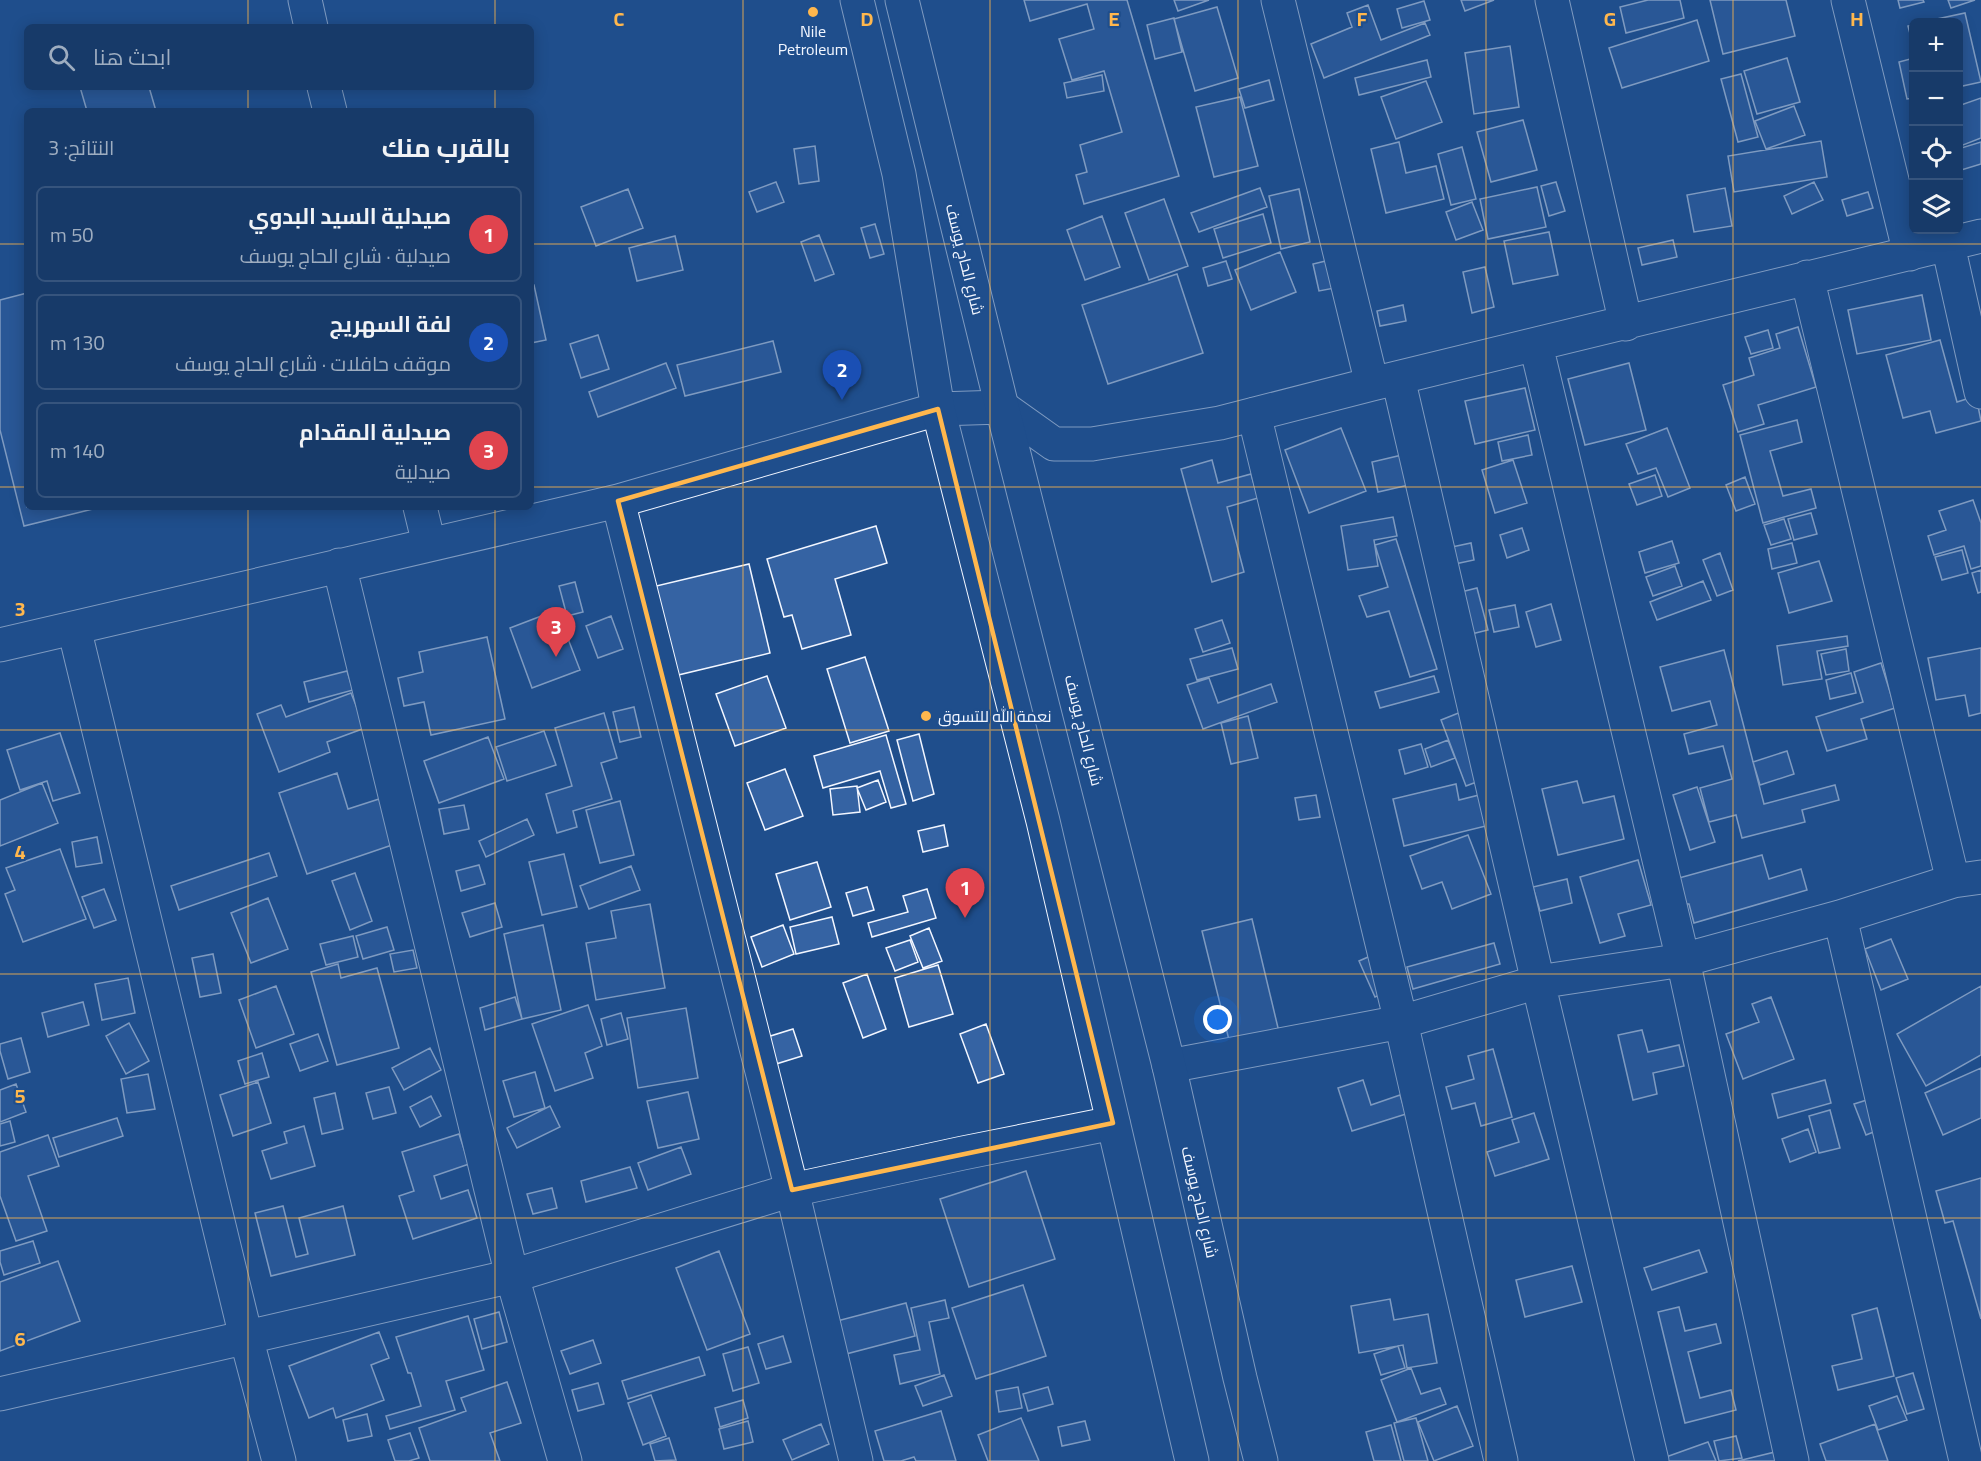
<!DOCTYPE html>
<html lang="ar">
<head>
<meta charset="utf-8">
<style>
  body { margin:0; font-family:Georgia,Cairo,serif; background:#20416f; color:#f1f3f6; direction:rtl }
  .controls { position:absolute; right:18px; top:18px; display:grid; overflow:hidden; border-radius:9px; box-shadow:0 3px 15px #0003 }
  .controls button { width:54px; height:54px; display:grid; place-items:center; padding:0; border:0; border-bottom:2px solid #36547d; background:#173a69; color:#f1f3f6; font:30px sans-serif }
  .you { position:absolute; left:1218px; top:1020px; width:21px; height:21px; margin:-15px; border:4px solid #fff; border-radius:50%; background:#1a73e8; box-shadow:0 0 0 9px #1a73e833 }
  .badge { display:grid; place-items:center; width:39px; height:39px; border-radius:50%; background:#d6ab8b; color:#fff; font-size:20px; font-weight:700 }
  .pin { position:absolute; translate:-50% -50px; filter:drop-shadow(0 2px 3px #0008) }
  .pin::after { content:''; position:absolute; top:32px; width:21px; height:18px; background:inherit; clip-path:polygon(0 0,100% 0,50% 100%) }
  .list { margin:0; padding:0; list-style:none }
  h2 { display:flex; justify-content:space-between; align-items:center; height:78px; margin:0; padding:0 24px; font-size:26px }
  h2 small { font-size:20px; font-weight:400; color:#9eadc0 }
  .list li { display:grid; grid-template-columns:39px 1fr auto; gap:18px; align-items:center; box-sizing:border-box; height:96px; margin:0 12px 12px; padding:0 12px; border:2px solid #36547d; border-radius:9px }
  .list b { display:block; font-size:22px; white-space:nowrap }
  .list p { margin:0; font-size:20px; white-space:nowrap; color:#9eadc0 }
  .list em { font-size:20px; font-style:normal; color:#9eadc0 }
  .icon { flex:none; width:33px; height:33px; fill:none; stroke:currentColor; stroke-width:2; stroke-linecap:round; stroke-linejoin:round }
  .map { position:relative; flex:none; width:1981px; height:1461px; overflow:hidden; direction:ltr }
  .search { position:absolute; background:#173a69; box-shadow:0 3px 15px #0003; left:24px; top:24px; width:510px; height:66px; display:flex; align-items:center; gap:15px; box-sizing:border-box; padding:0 21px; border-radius:9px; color:#9eadc0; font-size:22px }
  .panel { position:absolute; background:#173a69; box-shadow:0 3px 15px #0003; left:24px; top:108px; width:510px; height:402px; border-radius:9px; direction:rtl }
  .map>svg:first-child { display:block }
  .building { fill:#3563a3; stroke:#f2f6ff; stroke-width:1.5 }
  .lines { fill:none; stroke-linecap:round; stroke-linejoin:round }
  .minor-casing { stroke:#f2f6ff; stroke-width:35 }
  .major-casing { stroke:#f2f6ff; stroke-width:35 }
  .minor { stroke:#1f4e8c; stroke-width:33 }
  .major { stroke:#1f4e8c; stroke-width:33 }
  .marked { fill:none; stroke:#ffb74d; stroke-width:4.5; stroke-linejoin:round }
  .grid { fill:none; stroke:#ffb74d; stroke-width:1.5; stroke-opacity:0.55 }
  .poi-dot { fill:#ffb74d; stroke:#1f4e8c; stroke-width:2 }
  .labels { text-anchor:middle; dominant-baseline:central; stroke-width:4.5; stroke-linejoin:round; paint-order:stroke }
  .poi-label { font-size:16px; fill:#f2f6ff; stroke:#1f4e8c }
  .street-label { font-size:16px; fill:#f2f6ff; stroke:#1f4e8c }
  .grid-label { font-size:20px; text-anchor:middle; font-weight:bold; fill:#ffb74d; stroke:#1f4e8c; stroke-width:4.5; stroke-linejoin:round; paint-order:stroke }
</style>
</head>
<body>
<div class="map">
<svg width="1981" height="1461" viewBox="0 0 1981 1461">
  <rect width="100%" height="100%" fill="#1f4e8c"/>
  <path class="building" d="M1024,0h103l52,176 -95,28 -8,-29 11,-3 -7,-27 42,-13 -18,-61 -32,9 -13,-41 35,-10 -7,-25 -57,17z
    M1174,0h35l-31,11z
    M1461,0h33l-29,11z
    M1648,0h32l4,18 -58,15 -6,-26z
    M1710,0h76l9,36 -72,18z
    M1898,0h25l1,2 -24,6z
    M1948,0h27l-24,8z
    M1424,1l6,19 -28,8 -5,-19z
    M1368,5l13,35 44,-17 5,12 -106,43 -13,-34 41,-17 -5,-14z
    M1217,7l21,71 -43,13 -21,-72z
    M1965,13l16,69 -23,5v-65h-35z
    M1174,18l8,34 -27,7 -8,-34z
    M1697,20l12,41 -87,27 -13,-40z
    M1914,25v24l-6,-23z
    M1510,46l9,61 -45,7 -9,-61z
    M1787,58l13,44 -43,12 -13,-43z
    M1914,58v40l-7,1 -8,-37z
    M1427,60l4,17 -72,18 -4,-17z
    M1741,74l17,63 -20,5 -17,-63z
    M1102,75l2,16 -37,7 -3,-15z
    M1269,80l5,20 -29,8 -6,-19z
    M1426,81l16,41 -46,17 -15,-42z
    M80,87h69l7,24h-69z
    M1240,97l18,69 -44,11 -18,-70z
    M1981,98v40l-23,9v-41z
    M1794,106l11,29 -39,14 -11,-28z
    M1523,120l14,50 -46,12 -14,-50z
    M1821,141l6,36 -93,15 -6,-36z
    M1399,142l7,31 30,-7 8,33 -58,14 -15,-64z
    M1981,142v22l-23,7v-22z
    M815,146l4,35 -20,3 -5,-35z
    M1462,147l14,52 -25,6 -13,-51z
    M776,182l8,20 -27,10 -8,-20z
    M1556,182l9,29 -16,5 -8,-30z
    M1814,182l9,18 -31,14 -8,-18z
    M1537,187l9,40 -58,12 -8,-40z
    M1260,188l7,19 -68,25 -8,-19z
    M1725,188l7,38 -38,6 -7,-37z
    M628,189l15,39 -47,18 -15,-39z
    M1299,189l11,53 -29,7 -12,-53z
    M1868,192l5,16 -26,8 -5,-16z
    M1164,199l24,67 -39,14 -24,-67z
    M1472,202l11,28 -27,10 -10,-28z
    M1263,214l8,29 -48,15 -9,-29z
    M1102,216l18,51 -35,13 -18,-50z
    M875,224l9,30 -14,4 -9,-30z
    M1549,232l9,43 -45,9 -9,-43z
    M819,235l15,39 -19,7 -14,-39z
    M675,236l8,34 -46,11 -8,-33z
    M1673,240l4,17 -35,8 -4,-17z
    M1280,252l16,40 -45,18 -16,-40z
    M1334,259l6,28 -21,4 -6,-27z
    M1226,261l6,18 -24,7 -5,-18z
    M1485,267l9,40 -22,6 -9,-41z
    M1177,274l26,79 -95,31 -26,-79z
    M531,285h3l12,55 -15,3z
    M27,293v214h74l-77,19 -24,-96v-130z
    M1922,295l9,45 -74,14 -9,-44z
    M1403,305l3,16 -26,5 -3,-15z
    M1798,327l18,60 -58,18 6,19 -26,8 -15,-47 31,-10 -5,-17 31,-10 -4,-14z
    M1768,330l5,18 -22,6 -6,-17z
    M598,335l11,34 -28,9 -11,-34z
    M1940,340l17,62 19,-6 5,25 -45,12 -6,-22 -27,7 -17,-63z
    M773,341l8,31 -96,24 -8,-31z
    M666,363l10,25 -78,29 -9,-25z
    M1629,363l17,67 -61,15 -17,-66z
    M1525,388l10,42 -60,14 -10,-43z
    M1797,420l5,22 -32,9 13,45 28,-7 5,19 -53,15 -23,-88z
    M1341,428l25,63 -57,22 -24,-63z
    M1667,428l23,60 -22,9 -12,-29 -18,6 -12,-30z
    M1528,435l4,20 -30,6 -4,-19z
    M1402,455l7,30 -31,7 -6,-30z
    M1212,460l6,23 33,-9 7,24 -31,9 17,65 -32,10 -31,-113z
    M1513,460l14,43 -32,10 -13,-43z
    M1655,475l7,21 -25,9 -8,-21z
    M1745,477l10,27 -19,7 -10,-26z
    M1973,500l8,23v43l-10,3 -7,-23 -30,9 -6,-19 18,-6 -7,-19z
    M1811,513l6,21 -23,6 -6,-21z
    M1393,517l4,19 -23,4 4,26 -30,4 -7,-44z
    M1784,519l7,20 -20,6 -7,-20z
    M876,526l11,37 -52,16 16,56 -49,14 -10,-34 -8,2 -17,-58z
    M1522,528l7,22 -22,8 -7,-23z
    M1396,539l41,130 -27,8 -21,-66 -22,6 -8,-21 29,-9 -13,-42z
    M1672,541l7,22 -34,10 -6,-21z
    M1471,543l3,17 -24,5 -3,-17z
    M1792,543l5,20 -25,6 -4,-20z
    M1962,550l6,23 -26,7 -7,-23z
    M1720,553l13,37 -16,6 -14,-36z
    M1819,561l13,40 -43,12 -11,-40z
    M749,564l21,89 -96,23 -22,-89z
    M1675,566l7,20 -29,10 -7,-19z
    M1981,570v22l-3,1 -6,-20z
    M1703,581l8,19 -54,20 -7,-18z
    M575,582l8,30 -16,4 -8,-30z
    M1477,588l11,42 -29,7 -10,-42z
    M1551,604l10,36 -25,7 -10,-35z
    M1515,605l4,22 -25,5 -5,-22z
    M557,610l23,60 -48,18 -22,-60z
    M611,616l12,33 -25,9 -12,-32z
    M1222,620l8,23 -27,9 -8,-23z
    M1847,636l1,10 -31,5 5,28 -39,6 -6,-39z
    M487,637l18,82 -74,16 -7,-33 -20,4 -6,-28 25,-6 -4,-20z
    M1232,648l6,21 -41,11 -7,-21z
    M1981,648v65l-12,3 -4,-21 -29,5 -8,-42z
    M1846,649l3,22 -23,4 -5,-21z
    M1724,650l40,154 71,-19 4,15 -37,10 3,12 -63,16 -6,-23 -27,7 -9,-34 32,-9 -9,-33 -34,8 -5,-20 33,-9 -7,-24 -38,10 -12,-44z
    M865,657l24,74 -39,12 -23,-74z
    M1881,663l14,45 -34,11 6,20 -40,12 -11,-34 47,-15 -9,-30z
    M347,671l6,19 -44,12 -5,-20z
    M1851,673l5,20 -26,6 -4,-19z
    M767,676l19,52 -51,18 -19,-52z
    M1434,676l5,16 -59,16 -5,-16z
    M1209,678l9,25 53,-19 6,18 -74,27 -16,-44z
    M351,693l14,35 -38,14 3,10 -51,20 -22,-58 24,-9 5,12z
    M634,707l7,30 -21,5 -7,-30z
    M1461,712l26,66 -21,8 -25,-66z
    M604,713l13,45 -16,5 11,36 -39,12 4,16 -20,6 -11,-39 26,-8 -17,-58z
    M1248,716l10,42 -27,6 -10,-41z
    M544,731l12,34 -49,16 -11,-34z
    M60,733l20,60 -27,8 -6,-20 -27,9 -13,-40z
    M919,734l15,60 -21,7 -16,-61z
    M886,735l20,69 -15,4 -11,-37 -57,17 -9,-32z
    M488,737l16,42 -65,24 -15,-42z
    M1448,740l7,18 -24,9 -6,-18z
    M1421,744l7,23 -23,7 -6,-24z
    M1787,751l7,23 -34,11 -7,-23z
    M785,769l18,47 -38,14 -18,-47z
    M337,773l11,36 31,-10 16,45 -88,30 -28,-81z
    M878,780l8,22 -20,8 -9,-22z
    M1577,781l6,22 31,-7 10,43 -66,16 -16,-66z
    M42,783l16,40 -58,23v-46z
    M1456,784l3,16 28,-7 7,31 -90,22 -11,-47z
    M857,786l3,26 -27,3 -3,-26z
    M1697,787l18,55 -25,8 -17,-55z
    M1316,795l4,22 -21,3 -4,-22z
    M620,801l14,54 -34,8 -14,-53z
    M464,805l5,24 -25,5 -5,-25z
    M527,819l7,16 -48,22 -7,-16z
    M944,825l4,21 -25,6 -5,-21z
    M1468,835l23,59 -39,15 -10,-27 -20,7 -12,-33z
    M97,837l5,26 -26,4 -4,-25z
    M60,849l26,70 -63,23 -18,-48 10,-4 -9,-22z
    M269,853l8,23 -98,34 -8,-24z
    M564,854l13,53 -35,8 -13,-53z
    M1762,855l7,24 32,-10 6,21 -113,33 -5,-19h-3l-7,-26z
    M1638,860l13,45 -33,9 7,22 -25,7 -20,-66z
    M817,862l14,45 -41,13 -14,-46z
    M479,865l6,19 -24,7 -5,-20z
    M631,866l9,24 -51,19 -9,-23z
    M355,873l17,48 -22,9 -18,-49z
    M1567,879l5,24 -32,8 -7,-24z
    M867,887l7,23 -21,6 -7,-23z
    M104,889l12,31 -22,8 -12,-31z
    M927,889l9,29 -64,19 -4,-14 40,-11 -5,-16z
    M268,898l20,51 -37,14 -20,-50z
    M495,903l7,24 -32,10 -8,-24z
    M650,904l15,84 -69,12 -10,-57 30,-5 -5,-27z
    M832,917l7,27 -43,10 -6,-27z
    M1252,919l27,113 -49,12 -28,-113z
    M543,925l18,85 -39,9 -18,-85z
    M783,925l11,29 -32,13 -11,-30z
    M387,927l7,23 -31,9 -7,-23z
    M929,928l13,33 -19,7 -13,-32z
    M353,936l5,21 -32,8 -6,-21z
    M1891,939l17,40 -27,11 -16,-41z
    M910,940l8,22 -23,9 -9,-23z
    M1494,943l6,21 -87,25 -6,-22z
    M413,950l4,18 -23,4 -4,-18z
    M213,954l8,39 -21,4 -8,-39z
    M1375,954l16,36 -16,7 -16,-36z
    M338,964l3,14 36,-10 22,80 -62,17 -26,-93z
    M938,965l15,49 -44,13 -14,-49z
    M867,974l19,55 -23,9 -20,-55z
    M128,978l7,35 -33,7 -7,-36z
    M276,986l18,48 -38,14 -17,-48z
    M1981,986v69l-55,31 -29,-52z
    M515,997l7,22 -37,11 -5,-22z
    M1771,997l23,62 -51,20 -17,-45 33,-12 -7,-18z
    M83,1002l6,23 -41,12 -6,-24z
    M588,1005l14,41 -17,7 8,25 -38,13 -23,-67z
    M686,1008l12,70 -60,10 -11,-70z
    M621,1013l7,26 -21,6 -6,-26z
    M129,1023l20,38 -23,13 -20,-38z
    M986,1024l18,50 -26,9 -18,-49z
    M793,1029l9,27 -42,13 -9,-27z
    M1642,1030l6,22 31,-7 5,21 -31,7 4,21 -24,6 -15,-65z
    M318,1034l10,27 -28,10 -10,-27z
    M21,1038l9,34 -22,7 -8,-28v-7z
    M430,1048l11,22 -37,20 -12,-22z
    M1493,1049l19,68 -31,9 -6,-23 -23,6 -6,-22 28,-8 -6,-23z
    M262,1053l7,24 -24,7 -7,-23z
    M1981,1068v50l-38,17 -18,-42z
    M535,1072l10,36 -31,9 -11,-36z
    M148,1074l7,35 -28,4 -6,-34z
    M1363,1080l8,25 29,-10 6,19 -54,17 -14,-43z
    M1825,1080l6,23 -53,15 -6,-24z
    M258,1082l13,41 -38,13 -13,-41z
    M16,1084l10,28 -26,10v-32z
    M389,1087l7,26 -23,6 -7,-26z
    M688,1092l11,47 -41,9 -11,-47z
    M335,1093l8,36 -21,5 -8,-36z
    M431,1096l10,20 -21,11 -10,-20z
    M1870,1099l11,30 -15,6 -12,-31z
    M550,1106l10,21 -43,21 -10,-20z
    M1830,1110l10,38 -21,5 -10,-37z
    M1534,1113l15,46 -54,17 -8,-24 32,-10 -7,-22z
    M117,1118l6,18 -64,21 -6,-19z
    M10,1121l5,21 -15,4v-22z
    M304,1126l11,40 -44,13 -9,-28 25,-8 -3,-11z
    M1808,1129l8,23 -26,10 -8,-23z
    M459,1134l10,30 -35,12 7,23 27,-9 9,28 -64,21 -14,-43 15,-5 -12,-39z
    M48,1135l11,31 -31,10 19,55 -31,10 -16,-45v-44z
    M681,1147l10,27 -43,16 -10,-27z
    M630,1167l7,21 -51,14 -5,-21z
    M1026,1171l29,88 -86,28 -29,-88z
    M1981,1178v141l-28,-98 -8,2 -9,-32z
    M552,1188l5,20 -24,6 -6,-20z
    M283,1206l13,51 12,-3 -9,-36 44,-12 12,49 -84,21 -16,-63z
    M33,1241l7,22 -36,12 -4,-13v-11z
    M1699,1250l8,22 -55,18 -8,-22z
    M719,1251l31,83 -43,16 -31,-82z
    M58,1261l22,60 -80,30v-69z
    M1572,1266l10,36 -57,15 -9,-37z
    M1023,1285l23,71 -70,23 -24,-71z
    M1390,1299l4,21 34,-6 9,49 -30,5 -4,-23 -44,8 -8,-47z
    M945,1300l4,18 -20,4 11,52 -40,10 -6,-29 26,-5 -9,-42z
    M906,1303l9,33 -69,18 -9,-33z
    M1679,1307l6,24 31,-7 5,19 -33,9 12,46 31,-8 5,20 -51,13 -27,-111z
    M1877,1308l17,68 -56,14 -6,-24 30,-7 -10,-44z
    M499,1312l8,30 -25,7 -8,-30z
    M468,1316l16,54 -38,11 9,29 -65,19 -4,-13 35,-10 -10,-33h-3l-12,-36z
    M379,1332l10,26 -18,7 13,35 -48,18 -3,-10 -24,10 -20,-52z
    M783,1336l8,26 -25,7 -8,-25z
    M593,1340l8,23 -31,11 -9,-23z
    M1398,1346l7,22 -24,7 -7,-21z
    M748,1347l11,36 -26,8 -10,-37z
    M699,1357l6,18 -77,24 -6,-18z
    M1411,1368l10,26 19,-6 6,16 -49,18 -16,-42z
    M1913,1373l11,36 -17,5 -11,-36z
    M944,1375l8,21 -29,10 -8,-20z
    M507,1382l14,41 -31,10 10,28h-70l-11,-33 47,-17 -5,-13z
    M598,1383l6,21 -26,7 -6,-21z
    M1018,1387l4,21 -23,4 -3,-21z
    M1048,1387l5,17 -25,7 -5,-17z
    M651,1395l15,41 -23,9 -15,-42z
    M1897,1396l10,24 -29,10 -9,-24z
    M743,1400l5,18 -28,9 -5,-19z
    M1457,1406l16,40 -39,15 -16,-39z
    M941,1411l15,50h-40l-2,-4 -13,4h-17l-9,-30z
    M367,1414l5,22 -24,5 -5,-21z
    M1021,1418l18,43h-51l-10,-26z
    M1416,1418l12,43h-24l-10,-38z
    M748,1421l5,21 -29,7 -5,-20z
    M1085,1421l5,19 -28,6 -4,-19z
    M821,1424l8,20 -37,16 -9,-20z
    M1875,1424l13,37h-62l-6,-17z
    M1391,1425l10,36h-27l-8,-29z
    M410,1433l9,25 -10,3h-14l-7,-21z
    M1736,1436l6,22 -23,3 -5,-20z
    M669,1438l7,22 -21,1 -5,-17z
    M1708,1442l8,19h-49l-1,-4z
    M1775,1452l3,9h-40z"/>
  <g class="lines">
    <g class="minor-casing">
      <path id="minor" d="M305,0l6,27
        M1278,0l94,384
        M1552,0l74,324
        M1848,0l62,254
        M324,87l6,24
        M1948,245l33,147
        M1807,277l146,604
        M1536,345l147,615 109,501
        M1398,378l140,604 114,479
        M1254,414l147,608 100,439
        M618,501l174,689 64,271
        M420,507l9,37
        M339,565l173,711 53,185
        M74,628l172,709 33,124
        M0,645l618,-144 320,-92 64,-2 52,37h38l128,-21 152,-39 609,-148
        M1840,917l126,544
        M1169,1066l232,-44 137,-40 145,-22 157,-43 113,-36 28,-4
        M0,1394l512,-118 280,-86 171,-37 150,-30"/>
    </g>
    <g class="major-casing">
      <path id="major" d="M857,0l42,174 39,235 105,412 149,640
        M902,0l100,407 167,659 71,312 21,83"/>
    </g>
    <use href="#minor" class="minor"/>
    <use href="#major" class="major"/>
  </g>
  <path d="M0 0H1981V1461H0ZM938,409l175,714 -321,67 -174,-689z" fill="#1f4e8c" fill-opacity=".55" fill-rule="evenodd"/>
  <path class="marked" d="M938,409l175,714 -321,67 -174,-689z"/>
  <path class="grid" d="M248,0v27M495,0v27M743,0v1461M990,0v1461M1238,0v1461M1486,0v1461M1733,0v1461M248,87v24M495,87v24M0,244h27M531,244h1450M0,487h27M531,487h1450M248,507v954M495,507v954M0,730h1981M0,974h1981M0,1218h1981"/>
  <g class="poi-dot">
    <circle cx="813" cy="12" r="6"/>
    <circle cx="926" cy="716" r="6"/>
  </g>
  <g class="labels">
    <g class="poi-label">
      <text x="813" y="31">Nile<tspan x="813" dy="18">Petroleum</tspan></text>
      <text x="938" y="716" text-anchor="start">نعمة الله للتسوق</text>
    </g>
    <g class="street-label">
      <text transform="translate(965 259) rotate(76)">شارع الحاج يوسف</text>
      <text transform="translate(1084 730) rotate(76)">شارع الحاج يوسف</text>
      <text transform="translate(1200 1202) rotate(77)">شارع الحاج يوسف</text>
    </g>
  </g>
  <g class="grid-label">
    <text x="619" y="26">C</text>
    <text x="867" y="26">D</text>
    <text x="1114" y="26">E</text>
    <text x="1362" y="26">F</text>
    <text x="1610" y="26">G</text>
    <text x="1857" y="26">H</text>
    <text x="20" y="616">3</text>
    <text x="20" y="859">4</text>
    <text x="20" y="1103">5</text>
    <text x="20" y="1346">6</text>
  </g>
</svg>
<div class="controls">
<button>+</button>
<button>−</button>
<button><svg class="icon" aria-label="locate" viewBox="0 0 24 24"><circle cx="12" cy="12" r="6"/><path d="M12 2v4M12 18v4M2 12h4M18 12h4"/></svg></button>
<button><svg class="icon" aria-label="layers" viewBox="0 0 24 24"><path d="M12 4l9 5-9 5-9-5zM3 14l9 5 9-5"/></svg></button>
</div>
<div class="you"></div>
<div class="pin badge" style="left:965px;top:918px;background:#e0444e">1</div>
<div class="pin badge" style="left:842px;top:400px;background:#1a4fb4">2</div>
<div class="pin badge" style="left:556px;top:657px;background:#e0444e">3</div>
<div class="search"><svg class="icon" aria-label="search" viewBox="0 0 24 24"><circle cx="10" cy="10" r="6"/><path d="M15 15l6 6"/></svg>ابحث هنا</div>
<section class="panel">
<h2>بالقرب منك<small>النتائج: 3</small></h2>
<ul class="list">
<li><span class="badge" style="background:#e0444e">1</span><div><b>صيدلية السيد البدوي</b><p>صيدلية · شارع الحاج يوسف</p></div><em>50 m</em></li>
<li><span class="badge" style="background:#1a4fb4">2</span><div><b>لفة السهريج</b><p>موقف حافلات · شارع الحاج يوسف</p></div><em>130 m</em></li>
<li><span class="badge" style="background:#e0444e">3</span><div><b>صيدلية المقدام</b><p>صيدلية</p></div><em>140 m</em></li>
</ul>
</section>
</div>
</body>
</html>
